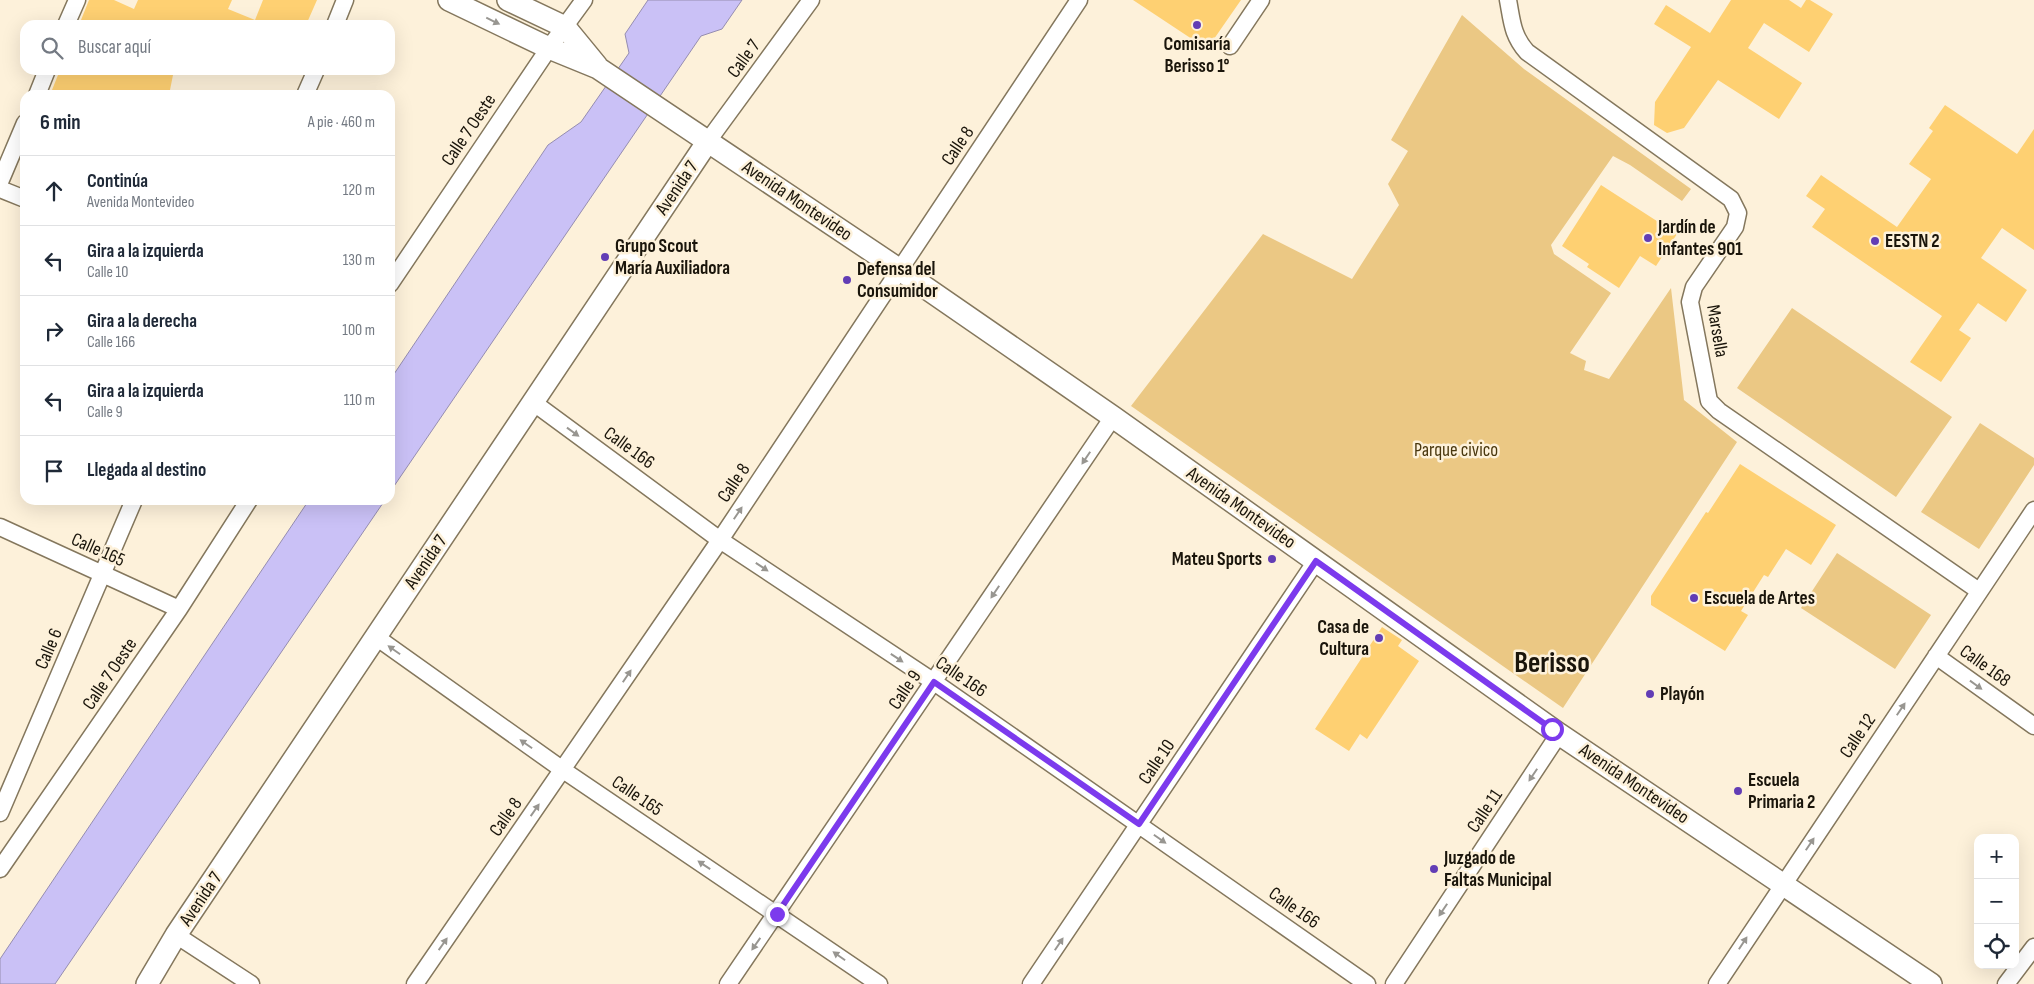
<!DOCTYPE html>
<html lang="es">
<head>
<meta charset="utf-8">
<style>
  body { margin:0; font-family:"Sofia Sans Condensed",sans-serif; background:#f6f6f7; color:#1f2937 }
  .controls { position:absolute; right:15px; bottom:15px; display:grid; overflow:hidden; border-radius:10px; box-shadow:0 5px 20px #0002 }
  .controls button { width:45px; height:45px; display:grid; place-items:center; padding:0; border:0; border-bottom:1px solid #e0e1e3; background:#fff; color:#1f2937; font:25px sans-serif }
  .stop { position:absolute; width:15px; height:15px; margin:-11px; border:4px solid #7c3aed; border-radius:50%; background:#fff }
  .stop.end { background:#7c3aed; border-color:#fff; box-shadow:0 1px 5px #0008 }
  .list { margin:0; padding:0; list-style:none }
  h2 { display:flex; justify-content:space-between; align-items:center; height:65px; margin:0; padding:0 20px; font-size:21px }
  h2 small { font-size:16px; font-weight:400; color:#747a83 }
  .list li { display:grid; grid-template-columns:32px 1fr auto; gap:15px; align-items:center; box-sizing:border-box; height:70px; padding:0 20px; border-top:1px solid #e0e1e3 }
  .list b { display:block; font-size:19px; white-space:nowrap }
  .list p { margin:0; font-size:16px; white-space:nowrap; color:#747a83 }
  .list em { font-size:16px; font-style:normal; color:#747a83 }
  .icon { flex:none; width:28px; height:28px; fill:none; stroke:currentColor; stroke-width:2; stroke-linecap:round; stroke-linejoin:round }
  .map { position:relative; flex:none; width:2034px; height:984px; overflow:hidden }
  .search { position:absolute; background:#fff; box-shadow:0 5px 20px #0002; left:20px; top:20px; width:375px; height:55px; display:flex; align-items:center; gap:12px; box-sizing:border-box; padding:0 18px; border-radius:15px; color:#747a83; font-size:19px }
  .panel { position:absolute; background:#fff; box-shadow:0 5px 20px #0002; left:20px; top:90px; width:375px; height:415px; border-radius:15px }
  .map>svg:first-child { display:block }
  .green { fill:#ebc884 }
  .water { fill:#cac1f6; stroke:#958db0 }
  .building { fill:#fed072 }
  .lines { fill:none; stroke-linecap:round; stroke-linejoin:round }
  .minor-casing { stroke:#84775d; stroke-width:19 }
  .major-casing { stroke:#84775d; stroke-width:24 }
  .minor { stroke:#fff; stroke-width:16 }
  .major { stroke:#fff; stroke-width:21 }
  .oneway { fill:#989691 }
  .route { stroke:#7c3aed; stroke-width:6 }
  .poi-dot { fill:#623db5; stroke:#fdf1da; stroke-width:2 }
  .labels { text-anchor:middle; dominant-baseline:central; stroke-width:5; stroke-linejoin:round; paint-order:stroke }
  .poi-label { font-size:19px; font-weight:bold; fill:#1a150b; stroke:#fdf1da; text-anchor:start }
  .street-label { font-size:19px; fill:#1a150b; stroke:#fdf1da }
  .park-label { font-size:19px; fill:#49370e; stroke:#fdf1da }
  .town-label { font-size:29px; font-weight:bold; fill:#1a150b; stroke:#fdf1da }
</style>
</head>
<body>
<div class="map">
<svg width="2034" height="984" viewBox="0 0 2034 984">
  <rect width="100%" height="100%" fill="#fdf1da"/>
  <path class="green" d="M1462,15l62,54 167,120 -9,12 -52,-36 -17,-9 -62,89 3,9 57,39 -41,60 16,8 -2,9 25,9 62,-91 13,112 53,42 -174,266 -432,-302 132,-172 89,45 47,-74 -11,-21 20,-33 -17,-11z
    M1792,308l160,109 -56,80 -159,-109z
    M1980,423l54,35v7l-55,84 -58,-37z
    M1837,553l94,62 -36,54 -94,-61z"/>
  <path class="water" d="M648,0h94l-20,29 -21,7 -311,456v-112l158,-235 33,-23 48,-69 -4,-19z
    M309,500h76l-330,484h-55v-25z"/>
  <path class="building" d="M89,0h25l20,9 4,-9h94l-4,9 27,11 8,-20h54l-11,25h-227z
    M1133,0h108l-34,49z
    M1731,0h58l12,8 5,-8h4l23,14 -24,38 -45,-29 -16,25 54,35 -23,36 -61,-39 -34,48 -17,5 -13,-8 1,-23 36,-55 -37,-23 12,-19 44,28z
    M60,70h114l-5,25h-119z
    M1945,105l72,49 17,-25v121l-32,-22 -21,30 46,32 -21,32 -28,-19 -19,27 12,8 -30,44 -31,-20 32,-46 -130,-89 13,-18 -19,-13 15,-21 76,52 34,-48 -22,-15 24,-33 -4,-3z
    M1601,185l76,49 -21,32 -16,-10 -21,32 -32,-21 2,-3 -27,-18z
    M1740,464l96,61 -25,40 -25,-16 -18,28 -4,-2 -23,36 7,4 -23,36 -74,-46v-9l55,-84 2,1z
    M1382,627l20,13 -4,6 21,15 -52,78 -7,-5 -11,17 -34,-22z"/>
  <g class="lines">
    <g class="minor-casing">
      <path id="minor" d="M1508,0c4,21 4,35 19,52l204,147 7,14 -3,14 -41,60 -4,15 19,99 10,10 260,180
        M66,25l11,-25
        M335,25l10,-25
        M1230,46l31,-46
        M37,95l10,-25
        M305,95l11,-25
        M708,141l103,-141
        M0,182l25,-59
        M0,189l25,10
        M390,284l159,-236 35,-48
        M534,403l186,137 214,142 433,302
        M0,527l179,82
        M376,637l187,133 316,214
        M1936,656l98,70
        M0,813l134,-313
        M0,869l179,-260 70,-109
        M176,935l75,49
        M415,984l305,-444 359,-540
        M728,984l385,-567
        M1031,984l285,-423
        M1394,984l165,-250
        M1717,984l317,-474
        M2006,984l28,-37"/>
    </g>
    <g class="major-casing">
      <path id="major" d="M449,0l100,48 49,20 302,202 213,147 446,317 372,250
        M508,0l57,27 32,39
        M147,984l29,-49 532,-794"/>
    </g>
    <use href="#minor" class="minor"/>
    <use href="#major" class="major"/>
  </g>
  <defs><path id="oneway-solid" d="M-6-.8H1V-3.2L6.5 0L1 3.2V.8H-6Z" transform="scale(1.25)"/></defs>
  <g class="oneway">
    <use href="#oneway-solid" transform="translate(493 21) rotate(26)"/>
    <use href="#oneway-solid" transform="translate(573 432) rotate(36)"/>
    <use href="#oneway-solid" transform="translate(1086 458) rotate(124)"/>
    <use href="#oneway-solid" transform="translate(738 513) rotate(-56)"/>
    <use href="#oneway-solid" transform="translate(762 567) rotate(34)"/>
    <use href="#oneway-solid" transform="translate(995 592) rotate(124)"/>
    <use href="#oneway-solid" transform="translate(394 650) rotate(-145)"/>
    <use href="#oneway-solid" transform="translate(897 658) rotate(34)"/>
    <use href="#oneway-solid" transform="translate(627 676) rotate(-56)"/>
    <use href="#oneway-solid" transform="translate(1976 685) rotate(36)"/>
    <use href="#oneway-solid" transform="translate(1901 709) rotate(-56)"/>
    <use href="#oneway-solid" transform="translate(526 744) rotate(-145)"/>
    <use href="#oneway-solid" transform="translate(1533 775) rotate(124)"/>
    <use href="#oneway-solid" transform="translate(535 810) rotate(-55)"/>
    <use href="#oneway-solid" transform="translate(1160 839) rotate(35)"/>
    <use href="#oneway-solid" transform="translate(1810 844) rotate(-56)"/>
    <use href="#oneway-solid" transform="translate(704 865) rotate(-146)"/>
    <use href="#oneway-solid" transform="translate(1443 910) rotate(124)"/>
    <use href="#oneway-solid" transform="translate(1743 943) rotate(-57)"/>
    <use href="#oneway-solid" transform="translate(443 944) rotate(-55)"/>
    <use href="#oneway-solid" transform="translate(756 944) rotate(125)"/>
    <use href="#oneway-solid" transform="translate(1059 944) rotate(-56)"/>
    <use href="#oneway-solid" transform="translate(839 956) rotate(-145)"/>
  </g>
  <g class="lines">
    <path class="route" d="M777,914l157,-232 205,142 177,-263 236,168"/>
  </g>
  <g class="poi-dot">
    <circle cx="1197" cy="25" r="5"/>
    <circle cx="1648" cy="238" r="5"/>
    <circle cx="1875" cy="241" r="5"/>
    <circle cx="605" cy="257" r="5"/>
    <circle cx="847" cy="280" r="5"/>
    <circle cx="1272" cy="559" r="5"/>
    <circle cx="1694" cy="598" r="5"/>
    <circle cx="1379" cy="638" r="5"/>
    <circle cx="1650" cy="694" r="5"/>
    <circle cx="1738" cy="791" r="5"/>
    <circle cx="1434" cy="869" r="5"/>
  </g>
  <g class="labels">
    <g class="poi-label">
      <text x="1197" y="44" text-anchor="middle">Comisaría<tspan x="1197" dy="22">Berisso 1°</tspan></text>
      <text x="1658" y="227">Jardín de<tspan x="1658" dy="22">Infantes 901</tspan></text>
      <text x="1885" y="241">EESTN 2</text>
      <text x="615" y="246">Grupo Scout<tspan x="615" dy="22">María Auxiliadora</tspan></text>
      <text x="857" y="269">Defensa del<tspan x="857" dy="22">Consumidor</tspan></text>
      <text x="1262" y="559" text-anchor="end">Mateu Sports</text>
      <text x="1704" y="598">Escuela de Artes</text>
      <text x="1369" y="627" text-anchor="end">Casa de<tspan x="1369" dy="22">Cultura</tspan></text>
      <text x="1660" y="694">Playón</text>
      <text x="1748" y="780">Escuela<tspan x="1748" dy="22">Primaria 2</tspan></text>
      <text x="1444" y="858">Juzgado de<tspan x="1444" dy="22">Faltas Municipal</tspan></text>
    </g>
    <g class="street-label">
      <text transform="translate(744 59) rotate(-54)">Calle 7</text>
      <text transform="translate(469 130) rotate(-56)">Calle 7 Oeste</text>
      <text transform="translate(958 146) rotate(-56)">Calle 8</text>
      <text transform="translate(677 188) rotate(-56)">Avenida 7</text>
      <text transform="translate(797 201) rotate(34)">Avenida Montevideo</text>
      <text transform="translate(1717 331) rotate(80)">Marsella</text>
      <text transform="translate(629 448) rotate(36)">Calle 166</text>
      <text transform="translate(734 483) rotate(-56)">Calle 8</text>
      <text transform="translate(1241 508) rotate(35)">Avenida Montevideo</text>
      <text transform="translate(98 550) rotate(24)">Calle 165</text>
      <text transform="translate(426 562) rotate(-56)">Avenida 7</text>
      <text transform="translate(49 649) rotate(-67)">Calle 6</text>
      <text transform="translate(1985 666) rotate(36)">Calle 168</text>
      <text transform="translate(110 674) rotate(-56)">Calle 7 Oeste</text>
      <text transform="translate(961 677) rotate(34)">Calle 166</text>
      <text transform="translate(905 690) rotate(-56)">Calle 9</text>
      <text transform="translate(1858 736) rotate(-56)">Calle 12</text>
      <text transform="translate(1157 762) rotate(-56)">Calle 10</text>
      <text transform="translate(1634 784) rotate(34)">Avenida Montevideo</text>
      <text transform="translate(637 796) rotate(34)">Calle 165</text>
      <text transform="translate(1485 811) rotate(-56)">Calle 11</text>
      <text transform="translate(506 817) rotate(-55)">Calle 8</text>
      <text transform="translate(201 899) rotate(-56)">Avenida 7</text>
      <text transform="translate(1294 908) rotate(35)">Calle 166</text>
    </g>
    <g class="park-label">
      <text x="1456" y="450">Parque civico</text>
    </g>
    <g class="town-label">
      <text x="1552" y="663">Berisso</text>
    </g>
  </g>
</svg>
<div class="controls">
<button>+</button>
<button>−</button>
<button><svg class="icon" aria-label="locate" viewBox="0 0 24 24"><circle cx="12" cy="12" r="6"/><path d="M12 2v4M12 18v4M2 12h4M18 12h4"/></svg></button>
</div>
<div class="stop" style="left:1552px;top:729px"></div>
<div class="stop end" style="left:777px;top:914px"></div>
<div class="search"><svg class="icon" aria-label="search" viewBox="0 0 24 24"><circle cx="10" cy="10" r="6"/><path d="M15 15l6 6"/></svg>Buscar aquí</div>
<section class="panel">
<h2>6 min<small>A pie · 460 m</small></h2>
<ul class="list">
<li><svg class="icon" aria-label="ahead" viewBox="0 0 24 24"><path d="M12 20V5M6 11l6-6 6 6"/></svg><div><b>Continúa</b><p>Avenida Montevideo</p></div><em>120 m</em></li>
<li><svg class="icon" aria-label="left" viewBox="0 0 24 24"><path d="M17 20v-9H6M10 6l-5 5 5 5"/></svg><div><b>Gira a la izquierda</b><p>Calle 10</p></div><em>130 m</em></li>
<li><svg class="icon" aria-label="right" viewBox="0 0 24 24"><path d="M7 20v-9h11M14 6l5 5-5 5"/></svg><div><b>Gira a la derecha</b><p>Calle 166</p></div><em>100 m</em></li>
<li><svg class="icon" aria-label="left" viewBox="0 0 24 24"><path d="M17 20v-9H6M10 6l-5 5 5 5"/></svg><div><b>Gira a la izquierda</b><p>Calle 9</p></div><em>110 m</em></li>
<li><svg class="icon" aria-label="arrive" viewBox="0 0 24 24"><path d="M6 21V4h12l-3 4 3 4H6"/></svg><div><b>Llegada al destino</b></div></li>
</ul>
</section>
</div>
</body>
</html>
